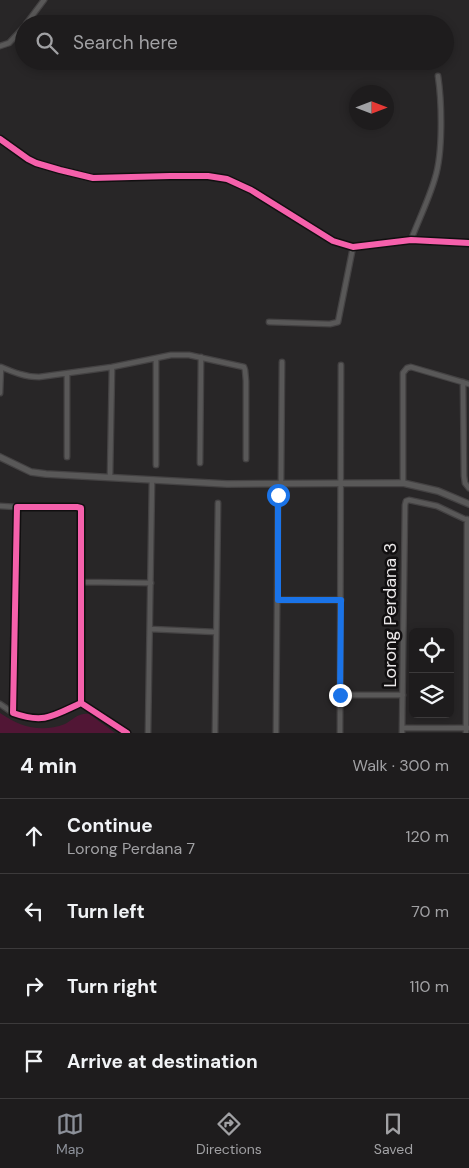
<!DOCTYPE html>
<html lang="en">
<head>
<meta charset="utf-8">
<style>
  body { margin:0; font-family:"DM Sans",sans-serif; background:#2b292a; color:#f1f3f6 }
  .controls { position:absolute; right:15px; bottom:15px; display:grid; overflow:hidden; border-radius:8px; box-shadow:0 2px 8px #0003 }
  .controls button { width:45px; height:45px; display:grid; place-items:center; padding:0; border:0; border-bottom:1px solid #3c3a3b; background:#1e1c1d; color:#f1f3f6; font:25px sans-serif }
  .compass { position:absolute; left:349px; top:85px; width:45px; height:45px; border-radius:50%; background:#1e1c1d; box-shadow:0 2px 8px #0003; rotate:90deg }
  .stop { position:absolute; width:15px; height:15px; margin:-11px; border:4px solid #1a73e8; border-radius:50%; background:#fff }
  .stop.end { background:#1a73e8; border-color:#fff; box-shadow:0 1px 5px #0008 }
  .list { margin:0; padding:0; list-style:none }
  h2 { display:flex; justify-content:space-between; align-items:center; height:65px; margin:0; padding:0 20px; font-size:21px }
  h2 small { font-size:16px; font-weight:400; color:#a1a1a4 }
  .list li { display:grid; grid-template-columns:32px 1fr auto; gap:15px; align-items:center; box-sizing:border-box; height:75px; padding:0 20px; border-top:1px solid #3c3a3b }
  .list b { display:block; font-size:19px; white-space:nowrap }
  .list p { margin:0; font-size:16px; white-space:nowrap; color:#a1a1a4 }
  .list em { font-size:16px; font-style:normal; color:#a1a1a4 }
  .icon { flex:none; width:28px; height:28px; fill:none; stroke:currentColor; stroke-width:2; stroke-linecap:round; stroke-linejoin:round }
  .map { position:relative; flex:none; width:469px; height:733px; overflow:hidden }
  .search { position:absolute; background:#1e1c1d; box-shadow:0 2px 8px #0003; left:15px; right:15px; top:15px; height:55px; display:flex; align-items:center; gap:12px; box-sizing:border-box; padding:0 18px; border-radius:28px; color:#a1a1a4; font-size:19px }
  .sheet { height:365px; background:#1e1c1d }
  nav { display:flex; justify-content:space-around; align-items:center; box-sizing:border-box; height:70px; border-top:1px solid #3c3a3b; background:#1e1c1d; font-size:14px; color:#a1a1a4 }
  nav a { display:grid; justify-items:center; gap:2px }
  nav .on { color:#8c9099 }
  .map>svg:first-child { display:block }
  .green { fill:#511635 }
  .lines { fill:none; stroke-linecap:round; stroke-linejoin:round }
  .minor-casing { stroke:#444243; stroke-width:7 }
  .tertiary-casing { stroke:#444243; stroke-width:8 }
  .minor { stroke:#595858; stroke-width:4.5 }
  .tertiary { stroke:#595858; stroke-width:5.5 }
  .cycleway-casing { stroke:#110f10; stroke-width:9 }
  .cycleway { stroke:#f560ab; stroke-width:6 }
  .route { stroke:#1a73e8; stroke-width:6 }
  .labels { text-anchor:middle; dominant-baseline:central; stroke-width:5; stroke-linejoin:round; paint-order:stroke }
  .street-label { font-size:18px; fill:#eae7e8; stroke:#110f10 }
</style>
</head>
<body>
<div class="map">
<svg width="469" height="733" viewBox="0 0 469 733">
  <rect width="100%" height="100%" fill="#282627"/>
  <path class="green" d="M0,713c20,14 41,20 65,11 8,-5 15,-12 24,-10l26,19h-115z"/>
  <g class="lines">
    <g class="minor-casing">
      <path id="minor" d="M26,24l18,-24
        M0,46l9,-3 15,-16
        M411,240c8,-21 18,-41 24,-62 8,-25 7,-75 3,-102
        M269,322l61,2 8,-2 15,-75
        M463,382l1,94 1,7 4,5
        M0,393l1,-26c12,5 24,10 38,10l73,-10
        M67,457v-83
        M200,463l1,-106
        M156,465v-107
        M110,477l2,-110 59,-12h18l55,12 1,3 1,11v78
        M281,483l1,-121
        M403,483v-110l4,-5 4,-1 58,17
        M0,506l17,1
        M82,582l69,1
        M277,600h64
        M150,629l66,3
        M340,695h63
        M81,703c-28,13 -37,21 -68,10l4,-206h60l4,1v195l46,30
        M0,704l13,9
        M403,728h66
        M148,733l4,-253
        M215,733l3,-230
        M276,733l2,-238
        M340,733l1,-368
        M402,733l3,-228 1,-4 3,-1 28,6 32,15
        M466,733l1,-214"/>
    </g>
    <g class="tertiary-casing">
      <path id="tertiary" d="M0,139l28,20 8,4 24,7 33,8 77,-2h38l19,3 24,11 82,51 20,6 58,-7 58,3
        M0,457l31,15 15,2 181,10 176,-1 35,8 31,13"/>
    </g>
    <use href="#minor" class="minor"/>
    <use href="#tertiary" class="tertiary"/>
    <g class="cycleway-casing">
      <path id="cycleway" d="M0,139l28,20 8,4 24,7 33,8 77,-2h38l19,3 24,11 82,51 20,6 58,-7 58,3
        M81,703c-28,13 -37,21 -68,10l4,-206h60l4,1v195l46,30"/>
    </g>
    <use href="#cycleway" class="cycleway"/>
  </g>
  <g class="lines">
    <path class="route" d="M278,495v105h63l-1,95"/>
  </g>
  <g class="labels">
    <g class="street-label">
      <text transform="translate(390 615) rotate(-90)">Lorong Perdana 3</text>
    </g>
  </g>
</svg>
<div class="controls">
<button><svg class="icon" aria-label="locate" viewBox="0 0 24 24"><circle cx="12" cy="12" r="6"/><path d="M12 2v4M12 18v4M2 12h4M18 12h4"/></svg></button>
<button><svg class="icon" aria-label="layers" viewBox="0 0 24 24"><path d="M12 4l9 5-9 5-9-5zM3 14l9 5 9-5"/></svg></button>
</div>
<svg class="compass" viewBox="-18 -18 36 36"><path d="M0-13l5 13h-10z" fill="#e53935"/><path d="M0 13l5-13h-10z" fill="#a1a1a4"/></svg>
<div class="stop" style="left:278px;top:495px"></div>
<div class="stop end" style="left:340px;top:695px"></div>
<div class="search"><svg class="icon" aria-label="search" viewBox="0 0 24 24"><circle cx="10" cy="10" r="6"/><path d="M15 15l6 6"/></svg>Search here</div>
</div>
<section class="sheet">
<h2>4 min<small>Walk · 300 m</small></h2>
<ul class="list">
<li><svg class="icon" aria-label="ahead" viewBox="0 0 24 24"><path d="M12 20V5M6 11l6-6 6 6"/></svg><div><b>Continue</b><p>Lorong Perdana 7</p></div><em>120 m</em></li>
<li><svg class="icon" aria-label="left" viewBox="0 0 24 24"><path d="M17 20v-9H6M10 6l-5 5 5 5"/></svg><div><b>Turn left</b></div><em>70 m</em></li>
<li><svg class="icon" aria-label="right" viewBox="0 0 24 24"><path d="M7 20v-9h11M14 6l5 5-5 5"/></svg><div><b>Turn right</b></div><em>110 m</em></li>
<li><svg class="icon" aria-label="arrive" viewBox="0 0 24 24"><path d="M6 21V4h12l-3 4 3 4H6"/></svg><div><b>Arrive at destination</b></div></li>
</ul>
</section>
<nav>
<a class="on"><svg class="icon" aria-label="map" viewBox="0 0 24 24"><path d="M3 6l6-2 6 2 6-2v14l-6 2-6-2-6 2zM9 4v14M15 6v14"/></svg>Map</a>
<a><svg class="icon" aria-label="directions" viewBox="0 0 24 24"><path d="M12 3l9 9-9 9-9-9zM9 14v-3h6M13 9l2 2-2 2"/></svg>Directions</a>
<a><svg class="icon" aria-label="saved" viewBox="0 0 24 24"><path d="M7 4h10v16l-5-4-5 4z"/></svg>Saved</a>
</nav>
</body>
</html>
